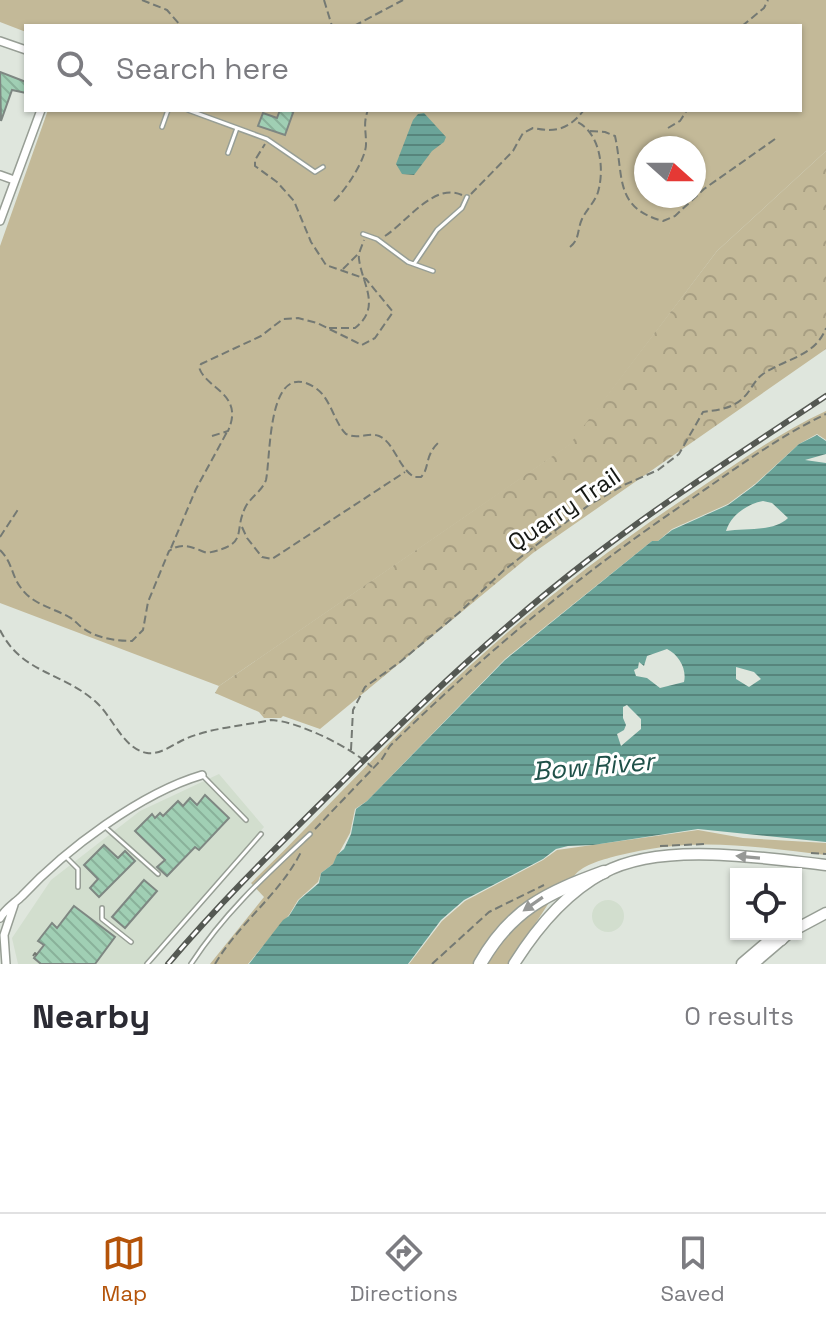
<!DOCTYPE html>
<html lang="en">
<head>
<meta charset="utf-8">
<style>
  body { margin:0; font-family:"Space Grotesk",sans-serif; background:#f7f7f7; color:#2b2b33 }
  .controls { position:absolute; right:24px; bottom:24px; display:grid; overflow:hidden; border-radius:0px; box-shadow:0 2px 6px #0004 }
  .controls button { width:72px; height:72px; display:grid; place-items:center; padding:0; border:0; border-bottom:2px solid #e1e1e2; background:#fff; color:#2b2b33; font:40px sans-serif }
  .compass { position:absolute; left:634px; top:136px; width:72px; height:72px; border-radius:50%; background:#fff; box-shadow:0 2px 6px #0004; rotate:111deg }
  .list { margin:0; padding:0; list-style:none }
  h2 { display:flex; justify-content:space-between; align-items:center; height:104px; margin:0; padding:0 32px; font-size:34px }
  h2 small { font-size:26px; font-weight:400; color:#7c7c81 }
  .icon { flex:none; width:44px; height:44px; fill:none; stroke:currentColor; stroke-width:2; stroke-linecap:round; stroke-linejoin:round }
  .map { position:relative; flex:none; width:826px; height:964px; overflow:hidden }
  .search { position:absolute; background:#fff; box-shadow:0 2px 6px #0004; left:24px; right:24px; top:24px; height:88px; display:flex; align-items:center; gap:20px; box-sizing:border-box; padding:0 28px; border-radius:0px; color:#7c7c81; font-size:30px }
  .sheet { height:248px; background:#fff }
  nav { display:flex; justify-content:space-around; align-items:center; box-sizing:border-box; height:112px; border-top:2px solid #e1e1e2; background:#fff; font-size:22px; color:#7c7c81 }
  nav a { display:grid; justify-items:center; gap:4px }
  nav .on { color:#b45309 }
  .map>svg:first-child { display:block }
  .built { fill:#d2dece }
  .green { fill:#c3b998; fill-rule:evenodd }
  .forest { fill:url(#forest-crowns) }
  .water { fill:url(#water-rules); fill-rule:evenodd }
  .building { fill:url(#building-back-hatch); stroke:#7e8782; stroke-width:2 }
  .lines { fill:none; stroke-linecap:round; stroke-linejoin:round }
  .lane-casing { stroke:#979e95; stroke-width:6 }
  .street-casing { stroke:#979e95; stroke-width:10 }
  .secondary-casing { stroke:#979e95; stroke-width:13 }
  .highway-casing { stroke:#979e95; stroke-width:15 }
  .path { stroke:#747973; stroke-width:2; stroke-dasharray:8 4; stroke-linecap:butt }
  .lane { stroke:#fff; stroke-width:3 }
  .street { stroke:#fff; stroke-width:7 }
  .secondary { stroke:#fff; stroke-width:10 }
  .highway { stroke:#fff; stroke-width:12 }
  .rail-casing { stroke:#555953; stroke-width:6 }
  .rail { stroke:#fff; stroke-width:3; stroke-dasharray:9; stroke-linecap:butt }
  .oneway { fill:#969896 }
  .labels { text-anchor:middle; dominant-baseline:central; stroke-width:6; stroke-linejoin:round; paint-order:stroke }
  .street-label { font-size:24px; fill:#161915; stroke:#fff }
  .water-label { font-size:26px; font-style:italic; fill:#1f5149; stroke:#fff }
</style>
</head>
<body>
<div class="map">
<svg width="826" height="964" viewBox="0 0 826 964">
  <defs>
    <pattern id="forest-crowns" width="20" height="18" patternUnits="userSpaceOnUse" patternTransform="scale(2)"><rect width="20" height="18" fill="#c3b998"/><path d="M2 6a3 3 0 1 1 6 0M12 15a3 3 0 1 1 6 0" fill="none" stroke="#a79e82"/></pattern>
    <pattern id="water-rules" width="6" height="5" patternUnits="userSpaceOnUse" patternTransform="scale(2)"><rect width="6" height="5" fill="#6ba499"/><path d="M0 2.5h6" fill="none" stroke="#57857c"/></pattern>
    <pattern id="building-back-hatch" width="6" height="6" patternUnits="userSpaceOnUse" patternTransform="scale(2)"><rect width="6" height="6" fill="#a0cfb4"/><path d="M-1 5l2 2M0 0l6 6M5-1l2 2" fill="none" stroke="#89b19a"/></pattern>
  </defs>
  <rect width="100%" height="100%" fill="#dfe6dd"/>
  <path class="built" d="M219,774l45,53 -119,137h-127l-6,-26 39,-58 89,-69z
    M592 916a16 16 0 1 1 32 0a16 16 0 1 1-32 0Z"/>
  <path class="green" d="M0,0h826v151l-109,100 -146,193 -352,242 -219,-83v-357l48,-136h752v-84h-774v6l-26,-10zM646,148h48v48h-48z
    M826,411v29l-9,-6 -18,10 -44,40 -27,20 -56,25 -14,12h-6l-147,118 -138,142 -12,8 -5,24 -17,31 -12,9 -3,9 -20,18 -9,15 -41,49h-38l54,-67 -13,-14c60,-58 116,-120 176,-177 83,-81 173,-152 270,-216 42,-28 83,-58 129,-79z
    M698,830l45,8 83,5v12c-77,-9 -133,-19 -210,1 -14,4 -36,9 -43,22 -54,28 -65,35 -99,86h-65l33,-43 23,-20 78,-41 14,-10z
    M554,895l-45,69h-24l28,-37z"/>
  <path class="forest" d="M826,151v198l-293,204 -213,176 -37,-13 -2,2h-17l-5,-6 -44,-19 4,-7 351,-242 147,-193z"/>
  <path class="water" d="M424,113l22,24 -2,5 -12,9 -18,24 -12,-1 -6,-10 17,-44 5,-6z
    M817,435l9,6v13l-21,6 21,3v379l-128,-13 -105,16 -25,1 -12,3 -13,10 -79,41 -23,20 -33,44h-159l34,-44 6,-4 10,-16 20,-17 2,-10 12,-9 4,-9 7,-6 7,-15 5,-25 11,-8 138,-141 147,-119h6l14,-11 56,-25 27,-20 44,-41zM763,501l9,2 16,15c-14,14 -43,10 -62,13 5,-16 21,-27 37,-30zM667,649c12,6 20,20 17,33l-24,6 -13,-10 -11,-2 -2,-6 4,-2 1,-6 5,4 3,-10zM736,667l18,5 7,7 -12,8 -13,-8zM627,705l14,14v10l-20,17 -4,-12 7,-4 2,-5 -3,-7v-11z"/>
  <path class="building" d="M0,72l26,10v11l-14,-3 -11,31z
    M280,110h14l-9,25 -27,-9 5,-13 14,5z
    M205,795l24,23 -30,32 -4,-3 -28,29 -10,-9 8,-7 -30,-29 17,-17 3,4 5,-5 3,3 15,-15 5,5 7,-8 7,7z
    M104,845l14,13 7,-7 10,10 -36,36 -9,-9 8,-9 -14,-14z
    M144,880l13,11 -32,37 -13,-11z
    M74,906l41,31 -20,27h-54l-7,-6 10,-13 -6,-4 14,-18 5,5z"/>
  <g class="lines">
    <g class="lane-casing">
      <path id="lane" d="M188,110l79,29 48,33 8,-5
        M162,127l6,-17
        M228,153l9,-25
        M363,234l14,5 31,23 25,9
        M414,264l23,-34 25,-22 5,-11
        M202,775l44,45
        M104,826l54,48
        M65,856l13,13v18
        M102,908v11l29,23
        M147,964l114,-130
        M191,964c34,-52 74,-88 119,-130"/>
    </g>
    <g class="street-casing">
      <path id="street" d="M0,41l26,9
        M0,175l14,5
        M0,221l41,-111
        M0,918c5,-9 15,-15 22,-22 44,-47 119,-103 180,-121
        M6,964l-2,-29 10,-30"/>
    </g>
    <g class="secondary-casing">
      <path id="secondary" d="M796,929l30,-16
        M514,964c22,-35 52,-71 89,-91 58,-32 159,-15 223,-8
        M753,964l35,-30"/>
    </g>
    <g class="highway-casing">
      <path id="highway" d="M480,964c31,-55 67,-71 124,-92
        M743,964l27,-23 11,-2"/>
    </g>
    <path class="path" d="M142,0l25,10 14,16
      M324,0l8,26
      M354,26l49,-26
      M742,26l22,-18 4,-8
      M668,128l12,-7 7,-11
      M590,131l15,1 10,4c9,41 -1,72 48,85l12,-5 29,-27 71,-50
      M471,194l42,-43 10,-18 10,-5c23,5 36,1 51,-18
      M334,201c11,-10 33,-43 32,-58 0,-13 -3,-20 2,-33
      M385,236c22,-14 49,-54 77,-41
      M570,247c10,-8 7,-17 12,-28 4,-9 13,-17 16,-27 7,-24 2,-61 -23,-71
      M343,269l15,-15
      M329,328h26c27,-21 7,-44 4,-69 -1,-6 3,-13 5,-19
      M212,436l16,-5c17,-38 -23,-42 -29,-64l2,-3 60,-28 22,-17 15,-1 19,5 45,22 13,-7 18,-26 -27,-33 -40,-14 -15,-23 -17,-41 -17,-19 -22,-16v-6l10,-16
      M242,527l5,11 15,19 10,2 133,-87
      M0,537l19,-29
      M171,548l25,-59 31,-57
      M0,550c13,13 11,25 21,38 11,16 32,20 48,29 6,3 9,8 15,12 13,9 32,12 48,12l11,-11 5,-28 21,-51c14,-10 24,-3 38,2 44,-9 25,-20 39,-47 6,-10 16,-15 20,-26 5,-24 1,-122 48,-93 17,10 19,34 32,47 12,6 22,-2 33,2 15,6 19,31 35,41h7c9,-9 3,-20 17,-34
      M0,630c22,44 61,41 96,72 17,15 27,47 51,51 12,2 24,-7 34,-12 26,-13 61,-15 90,-21 27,1 81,28 101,47
      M351,750l2,-40 12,-23 35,-25 61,-51 42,-40 50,-39 36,-27 35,-20 34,-15 21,-16 24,-42c14,-2 29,-3 40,-14 8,-7 11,-18 20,-24 23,-16 52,-17 63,-46
      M315,829l67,-70 8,-13c97,-95 194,-175 307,-251 42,-29 83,-59 129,-81
      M660,846l45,-2
      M811,853l15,1
      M33,956l2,-3 2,2
      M215,964c24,-41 65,-70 86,-112
      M432,964l57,-52 55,-27"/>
    <use href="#lane" class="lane"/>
    <use href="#street" class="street"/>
    <use href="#secondary" class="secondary"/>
    <use href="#highway" class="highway"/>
    <g class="rail-casing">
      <path id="rail" d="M168,964c55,-65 116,-124 176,-184 77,-77 156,-152 243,-219 76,-59 158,-111 239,-165"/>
    </g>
    <use href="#rail" class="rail"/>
  </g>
  <defs><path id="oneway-solid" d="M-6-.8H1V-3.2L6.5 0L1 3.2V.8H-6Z" transform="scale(2)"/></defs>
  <g class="oneway">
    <use href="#oneway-solid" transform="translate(748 857) rotate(-175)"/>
    <use href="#oneway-solid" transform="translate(533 904) rotate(145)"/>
  </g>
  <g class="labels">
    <g class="street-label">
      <text transform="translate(564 509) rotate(-34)">Quarry Trail</text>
    </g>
    <g class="water-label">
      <text transform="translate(593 766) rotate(-5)">Bow River</text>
    </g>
  </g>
</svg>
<div class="controls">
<button><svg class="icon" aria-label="locate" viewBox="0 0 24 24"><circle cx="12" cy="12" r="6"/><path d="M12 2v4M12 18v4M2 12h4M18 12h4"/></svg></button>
</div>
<svg class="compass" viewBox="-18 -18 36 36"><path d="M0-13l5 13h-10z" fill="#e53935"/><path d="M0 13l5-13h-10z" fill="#7c7c81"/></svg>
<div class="search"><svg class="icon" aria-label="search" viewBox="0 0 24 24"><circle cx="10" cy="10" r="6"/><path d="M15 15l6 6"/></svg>Search here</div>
</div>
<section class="sheet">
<h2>Nearby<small>0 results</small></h2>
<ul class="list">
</ul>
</section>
<nav>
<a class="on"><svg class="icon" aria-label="map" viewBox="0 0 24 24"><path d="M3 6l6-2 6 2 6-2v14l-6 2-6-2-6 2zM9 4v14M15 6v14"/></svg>Map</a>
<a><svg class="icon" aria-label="directions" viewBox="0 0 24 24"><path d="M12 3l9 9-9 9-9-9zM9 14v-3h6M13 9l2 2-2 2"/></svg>Directions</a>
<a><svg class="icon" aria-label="saved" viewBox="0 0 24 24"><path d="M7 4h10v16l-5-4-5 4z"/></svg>Saved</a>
</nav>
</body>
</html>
